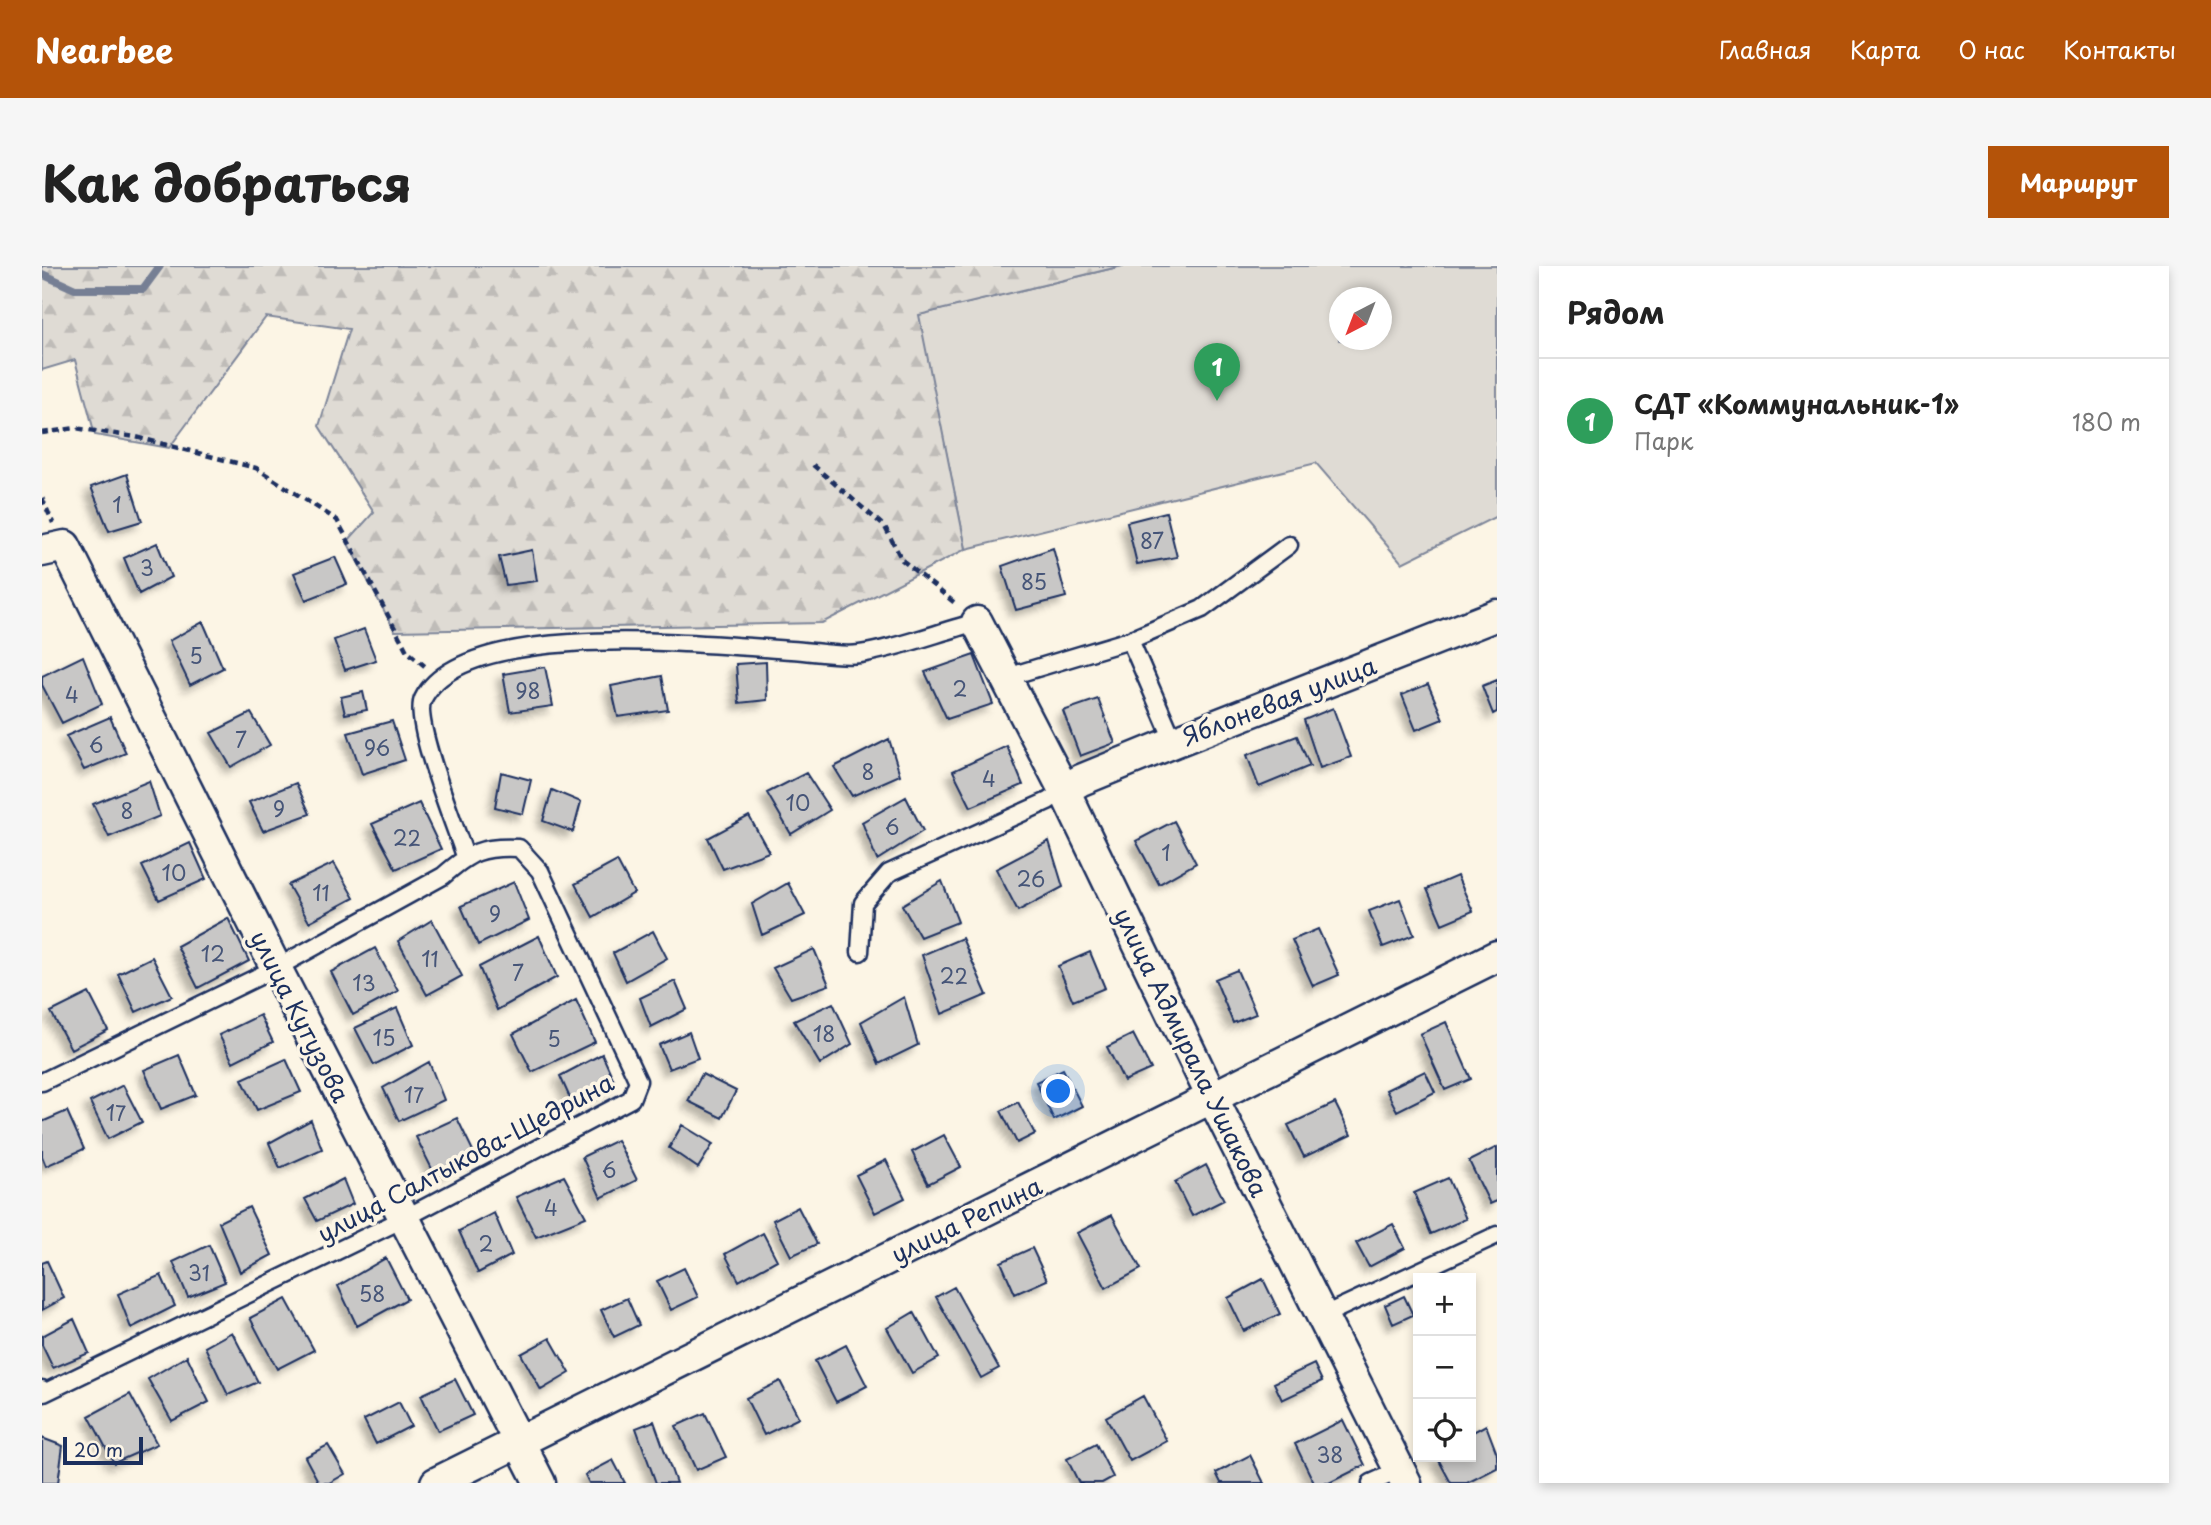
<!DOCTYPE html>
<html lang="ru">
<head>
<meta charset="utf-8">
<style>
  body { margin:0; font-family:"Playpen Sans",sans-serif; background:#f6f6f6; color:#222 }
  .controls { position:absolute; right:21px; bottom:21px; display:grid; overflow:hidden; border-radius:0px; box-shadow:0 4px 10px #0003 }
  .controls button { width:63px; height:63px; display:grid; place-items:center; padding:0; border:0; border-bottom:2px solid #e0e0e0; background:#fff; color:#222; font:35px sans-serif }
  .compass { position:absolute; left:1287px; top:21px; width:63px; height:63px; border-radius:50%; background:#fff; box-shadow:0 4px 10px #0003; rotate:222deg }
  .scale { position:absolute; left:21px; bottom:18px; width:80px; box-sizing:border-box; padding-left:7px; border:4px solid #1b2f5e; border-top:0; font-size:19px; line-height:24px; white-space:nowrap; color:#1b2f5e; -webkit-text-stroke:5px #fcf5e5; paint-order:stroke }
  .you { position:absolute; left:1017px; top:826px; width:24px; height:24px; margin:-18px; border:5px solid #fff; border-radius:50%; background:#1a73e8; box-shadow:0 0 0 10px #1a73e833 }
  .badge { display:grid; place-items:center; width:46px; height:46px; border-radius:50%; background:#b45309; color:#fff; font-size:23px; font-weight:700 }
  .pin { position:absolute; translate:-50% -58px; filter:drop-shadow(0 2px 4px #0008) }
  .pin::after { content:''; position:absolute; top:37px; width:24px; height:21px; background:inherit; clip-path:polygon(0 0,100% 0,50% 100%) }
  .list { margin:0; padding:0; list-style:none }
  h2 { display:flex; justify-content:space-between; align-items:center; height:91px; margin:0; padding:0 28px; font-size:30px }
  h2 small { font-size:23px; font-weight:400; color:#767676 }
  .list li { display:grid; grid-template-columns:46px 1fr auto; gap:21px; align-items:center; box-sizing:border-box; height:126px; padding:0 28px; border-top:2px solid #e0e0e0 }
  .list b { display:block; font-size:26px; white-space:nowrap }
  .list p { margin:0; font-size:23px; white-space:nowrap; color:#767676 }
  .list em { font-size:23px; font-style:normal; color:#767676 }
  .icon { flex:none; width:38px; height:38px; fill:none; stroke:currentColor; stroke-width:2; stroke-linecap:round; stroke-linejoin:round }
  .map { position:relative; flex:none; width:1455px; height:1217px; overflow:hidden; border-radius:0px }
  header { display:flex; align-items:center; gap:42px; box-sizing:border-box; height:98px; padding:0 35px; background:#b45309; color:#fff }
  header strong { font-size:33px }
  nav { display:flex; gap:38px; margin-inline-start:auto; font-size:24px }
  .intro { display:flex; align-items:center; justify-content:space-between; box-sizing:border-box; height:168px; padding:0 42px }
  h1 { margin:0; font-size:49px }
  .button { padding:18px 32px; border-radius:0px; background:#b45309; color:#fff; font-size:24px; font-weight:700 }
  main { display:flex; gap:42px; padding:0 42px }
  aside { flex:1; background:#fff; border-radius:0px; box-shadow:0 4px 10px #0003 }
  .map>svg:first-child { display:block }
  .green { fill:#dfdbd4; stroke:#7d8599; stroke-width:2; fill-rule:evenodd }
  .forest { fill:url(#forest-firs); stroke:#7d8599; stroke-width:2 }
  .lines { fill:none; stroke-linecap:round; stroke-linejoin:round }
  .stream { stroke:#767f94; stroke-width:8 }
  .building { fill:#c8c7c6; stroke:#1b2f5e; stroke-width:2; filter:url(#shadow) }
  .lane-casing { stroke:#1b2f5e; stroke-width:21 }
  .street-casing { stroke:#1b2f5e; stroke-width:35 }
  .path { stroke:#1b2f5e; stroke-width:4.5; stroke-dasharray:7 5; stroke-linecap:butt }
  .lane { stroke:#fcf5e5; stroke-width:16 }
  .street { stroke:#fcf5e5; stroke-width:30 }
  .labels { text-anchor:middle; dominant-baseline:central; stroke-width:7; stroke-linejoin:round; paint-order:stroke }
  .number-label { font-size:21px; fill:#465578 }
  .street-label { font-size:24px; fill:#1b2f5e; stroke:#fcf5e5 }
</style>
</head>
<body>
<header>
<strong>Nearbee</strong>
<nav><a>Главная</a><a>Карта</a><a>О нас</a><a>Контакты</a></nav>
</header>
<div class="intro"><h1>Как добраться</h1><a class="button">Маршрут</a></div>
<main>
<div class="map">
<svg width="1455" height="1217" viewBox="0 0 1455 1217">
  <defs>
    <pattern id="forest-firs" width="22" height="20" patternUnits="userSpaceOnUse" patternTransform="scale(1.75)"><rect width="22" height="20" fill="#dfdbd4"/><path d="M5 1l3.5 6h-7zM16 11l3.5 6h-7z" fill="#bfbcb8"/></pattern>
    <filter id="shadow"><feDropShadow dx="-6" dy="6" stdDeviation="3.5" flood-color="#0004"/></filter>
  </defs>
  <rect width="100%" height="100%" fill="#fcf5e5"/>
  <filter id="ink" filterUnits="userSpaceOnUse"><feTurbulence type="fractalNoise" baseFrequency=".0143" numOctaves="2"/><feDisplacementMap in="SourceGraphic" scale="14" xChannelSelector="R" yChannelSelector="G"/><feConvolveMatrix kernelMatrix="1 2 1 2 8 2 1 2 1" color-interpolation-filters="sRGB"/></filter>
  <g filter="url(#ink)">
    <path class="green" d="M1080,0h375v250l-95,47 -86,-100 -350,86 -48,-234zM1297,32h42v42h-42z"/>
    <path class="forest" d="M0,0h1080l-203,49 47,234 -144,74 -427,8 -48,-89 27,-30 -55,-86 30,-97 -83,-12 -97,131 -74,-13 -20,-75 -33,10z"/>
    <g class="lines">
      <path class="stream" d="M0,8l33,15h68l17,-23"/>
    </g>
    <path class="building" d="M85,208l15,47 -33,10 -18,-44z
      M1124,246l11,45 -40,7 -10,-42z
      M115,277l14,34 -32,17 -15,-36z
      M1011,282l13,49 -50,13 -14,-44z
      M490,284l5,31 -31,4 -7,-28z
      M293,291l12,27 -41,16 -12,-27z
      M161,356l20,46 -33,17 -21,-44z
      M322,363l12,31 -31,10 -11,-30z
      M932,389l19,49 -46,15 -22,-47z
      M41,390l19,48 -40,19 -20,-38v-9z
      M724,396l1,38 -28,3 -3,-39z
      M503,401l8,39 -43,6 -7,-38z
      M620,410l6,34 -50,7 -7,-31z
      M1455,414v32l-4,2 -11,-28z
      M1386,418l15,35 -27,11 -14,-35z
      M321,426l4,18 -22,4 -4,-17z
      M1056,433l17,44 -35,13 -17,-45z
      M1291,442l18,49 -31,11 -16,-48z
      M209,447l19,32 -39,22 -20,-34z
      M68,451l16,36 -42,17 -18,-34z
      M350,455l13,39 -43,14 -14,-41z
      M1255,470l13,30 -51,21 -12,-32z
      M847,473l11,36 -48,21 -18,-29z
      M965,480l16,39 -52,22 -18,-36z
      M459,506l30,8 -8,34 -28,-7z
      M764,507l24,37 -39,24 -24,-41z
      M107,515l11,35 -51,21 -16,-33z
      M254,517l14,31 -47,17 -14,-29z
      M510,524l29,12 -8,30 -30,-11z
      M864,531l17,34 -46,29 -15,-38z
      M377,537l22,46 -45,20 -24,-45z
      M707,550l20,36 -46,17 -15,-31z
      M1132,555l22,42 -37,21 -23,-43z
      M1007,575l14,46 -45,24 -22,-42z
      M148,577l16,36 -47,21 -17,-34z
      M575,595l17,32 -41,24 -18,-33z
      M292,597l20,35 -45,24 -21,-37z
      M1415,610l16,35 -31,13 -15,-35z
      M900,615l16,41 -38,15 -18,-32z
      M472,616l15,38 -51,25 -17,-39z
      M746,617l17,32 -43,20 -10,-31z
      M1358,633l14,36 -31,12 -14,-36z
      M186,652l21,43 -51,27 -21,-42z
      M390,654l30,56 -35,19 -29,-54z
      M1276,663l21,46 -26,11 -21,-46z
      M611,665l14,27 -41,23 -13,-28z
      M497,670l18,41 -60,33 -18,-43z
      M920,672l25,57 -45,19 -20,-59z
      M333,682l23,43 -45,24 -22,-43z
      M772,683l15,36 -38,13 -18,-30z
      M1048,686l15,36 -32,13 -15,-35z
      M110,691l20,39 -36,16 -18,-38z
      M1195,704l19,44 -23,9 -18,-44z
      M633,715l12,28 -36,18 -11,-29z
      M47,727l19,37 -37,19 -20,-37z
      M862,731l14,48 -39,19 -18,-42z
      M534,734l19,42 -63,30 -19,-38z
      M791,737l19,41 -32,20 -26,-43z
      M355,742l16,37 -39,20 -19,-37z
      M218,749l13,27 -40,20 -14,-27z
      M1404,756l25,57 -26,11 -25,-56z
      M647,766l9,26 -29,11 -10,-24z
      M1091,768l18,35 -27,12 -17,-34z
      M560,788l14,31 -42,22 -14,-31z
      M137,789l17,40 -35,14 -17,-39z
      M244,793l15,33 -44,18 -15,-31z
      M387,796l15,38 -45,21 -16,-33z
      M1021,803l19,37 -28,14 -18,-38z
      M1383,805l10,21 -38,19 -11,-21z
      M660,808l34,17 -14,27 -34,-17z
      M81,819l19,37 -34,17 -18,-37z
      M976,836l17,32 -18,9 -16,-32z
      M1293,837l16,32 -47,22 -16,-32z
      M25,845l17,38 -38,17 -4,-10v-34z
      M415,852l19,39 -40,20 -20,-40z
      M269,854l11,29 -42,19 -11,-25z
      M640,859l31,19 -15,24 -29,-20z
      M902,869l17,32 -33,17 -16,-32z
      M575,874l20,40 -36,18 -19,-41z
      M1455,881v54l-7,3 -21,-43z
      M844,894l19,38 -30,15 -19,-38z
      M1164,899l18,35 -32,16 -17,-34z
      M522,910l22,41 -50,20 -20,-40z
      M1406,912l18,41 -35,15 -17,-41z
      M301,913l10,25 -36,17 -12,-22z
      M207,941l23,48 -32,17 -21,-50z
      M756,941l19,37 -26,12 -18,-36z
      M452,947l18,42 -34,18 -19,-42z
      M1070,949l29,54 -35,19 -29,-55z
      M1351,958l12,24 -36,19 -13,-24z
      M721,967l14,27 -38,21 -14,-27z
      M167,979l16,37 -37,15 -15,-35z
      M990,982l15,32 -32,14 -14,-32z
      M344,992l21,41 -50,27 -19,-40z
      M5,995l17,37 -22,12v-47z
      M642,1002l14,29 -27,13 -14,-29z
      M119,1009l14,31 -44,22 -13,-34z
      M1221,1013l17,35 -36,17 -16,-33z
      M912,1021l45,81 -18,10 -45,-81z
      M1362,1030l9,19 -20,9 -8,-19z
      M585,1032l12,27 -25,12 -13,-27z
      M244,1033l28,51 -37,19 -27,-51z
      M872,1046l25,46 -27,15 -25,-45z
      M32,1053l15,34 -36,15 -11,-23v-9z
      M190,1066l26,50 -30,13 -23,-48z
      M508,1072l20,35 -29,17 -20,-36z
      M804,1079l21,41 -31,16 -21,-41z
      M145,1090l22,46 -37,19 -24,-42z
      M1272,1098l8,17 -40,19 -8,-17z
      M413,1113l18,36 -35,16 -17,-36z
      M738,1115l19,37 -35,17 -18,-37z
      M88,1128l27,50 -43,19 -25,-47z
      M1101,1130l24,45 -37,20 -24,-44z
      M357,1136l12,24 -35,18 -12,-24z
      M663,1147l21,44 -30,13 -20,-44z
      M1301,1154l22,45 -36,18h-15l-19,-39z
      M612,1155l22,62h-20l-20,-55z
      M1444,1159l11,29v14l-30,15h-16l-14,-26h34v-24z
      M0,1172l21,8 -5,37h-16z
      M1054,1178l17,33 -11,6h-23l-12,-24z
      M286,1179l17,29 -16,9h-10l-14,-26z
      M1208,1189l14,28h-43l-5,-10z
      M571,1194l12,23h-36l-4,-8z"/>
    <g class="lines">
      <g class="lane-casing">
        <path id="lane" d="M1088,374l44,102
          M965,411l123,-37 72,-31 87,-64
          M423,590c-9,-28 -53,-135 -42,-157 40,-82 290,-54 368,-49 22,1 48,7 69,4 39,-6 79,-22 117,-32
          M818,686l3,-49 26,-30 159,-72 16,-11
          M0,816l234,-114 167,-92c27,-24 39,-30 76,-28l21,23 98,210 -7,18 -226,119 -361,175 -2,-4
          M1280,1050l175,-81
          M1329,1217l29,-13"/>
      </g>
      <g class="street-casing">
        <path id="street" d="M0,285l23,-5 211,422 264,515
          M935,356l87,168 148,307 194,386
          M1022,524l17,-10 93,-38 323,-127
          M394,1217l1061,-527"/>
      </g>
      <path class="path" d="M0,167l33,-5 61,9 120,31 81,52 70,131 20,17
        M771,199l72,62 17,33 54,44
        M0,232l11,25"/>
      <use href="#lane" class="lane"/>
      <use href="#street" class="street"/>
    </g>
  </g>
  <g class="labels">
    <g class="number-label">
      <text x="75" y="238">1</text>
      <text x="1110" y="274">87</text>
      <text x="105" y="301">3</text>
      <text x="992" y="315">85</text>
      <text x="154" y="389">5</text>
      <text x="918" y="422">2</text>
      <text x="486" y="424">98</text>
      <text x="30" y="428">4</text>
      <text x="199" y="473">7</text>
      <text x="54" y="478">6</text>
      <text x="335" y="481">96</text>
      <text x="826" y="505">8</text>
      <text x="947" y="512">4</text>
      <text x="756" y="536">10</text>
      <text x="237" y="542">9</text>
      <text x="85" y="544">8</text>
      <text x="850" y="560">6</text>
      <text x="365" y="571">22</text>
      <text x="1124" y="586">1</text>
      <text x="132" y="606">10</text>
      <text x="989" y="612">26</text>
      <text x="279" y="626">11</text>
      <text x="453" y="647">9</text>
      <text x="171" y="687">12</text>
      <text x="388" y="692">11</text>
      <text x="476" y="706">7</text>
      <text x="912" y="709">22</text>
      <text x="322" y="716">13</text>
      <text x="782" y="767">18</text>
      <text x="342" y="771">15</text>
      <text x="512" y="772">5</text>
      <text x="372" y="828">17</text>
      <text x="74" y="846">17</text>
      <text x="567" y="903">6</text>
      <text x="509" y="941">4</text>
      <text x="444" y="977">2</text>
      <text x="157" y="1006">31</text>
      <text x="330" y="1027">58</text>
      <text x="1288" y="1188">38</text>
    </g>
    <g class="street-label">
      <text transform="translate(1237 434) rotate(-21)">Яблоневая улица</text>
      <text transform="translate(259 750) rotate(63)">улица Кутузова</text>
      <text transform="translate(1150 786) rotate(64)">улица Адмирала Ушакова</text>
      <text transform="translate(423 891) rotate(-28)">улица Салтыкова-Щедрина</text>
      <text transform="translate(924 953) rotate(-26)">улица Репина</text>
    </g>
  </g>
</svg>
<div class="controls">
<button>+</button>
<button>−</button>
<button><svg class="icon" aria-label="locate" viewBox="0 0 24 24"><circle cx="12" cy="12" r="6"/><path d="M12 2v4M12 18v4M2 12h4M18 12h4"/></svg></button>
</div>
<svg class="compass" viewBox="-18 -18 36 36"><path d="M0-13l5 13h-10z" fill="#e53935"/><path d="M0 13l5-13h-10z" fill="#767676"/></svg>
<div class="scale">20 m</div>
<div class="you"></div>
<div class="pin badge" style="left:1175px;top:135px;background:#2e9e5b">1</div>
</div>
<aside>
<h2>Рядом<small></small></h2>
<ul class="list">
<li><span class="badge" style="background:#2e9e5b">1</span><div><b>СДТ «Коммунальник-1»</b><p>Парк</p></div><em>180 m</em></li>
</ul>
</aside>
</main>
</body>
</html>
